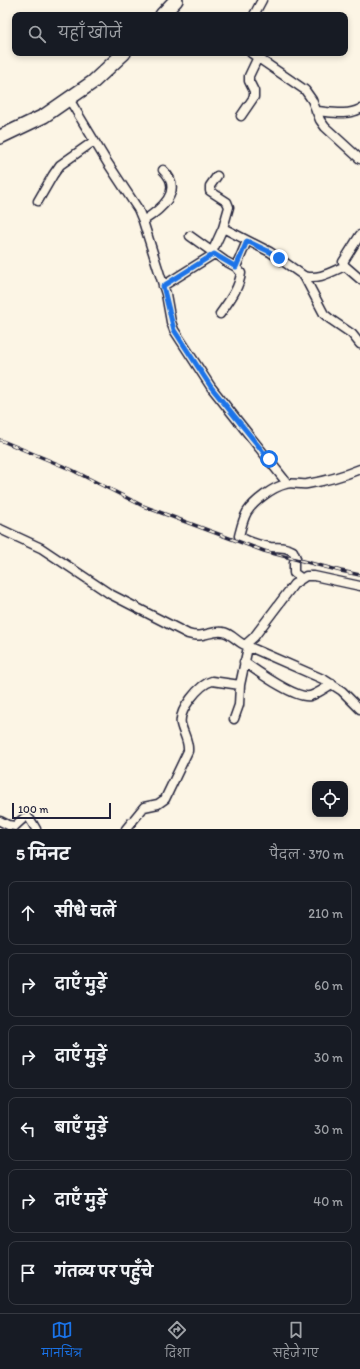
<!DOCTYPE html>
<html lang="hi">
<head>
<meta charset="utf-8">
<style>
  body { margin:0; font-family:Itim,"Playpen Sans Deva",sans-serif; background:#20242c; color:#f1f3f6 }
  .controls { position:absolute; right:12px; bottom:12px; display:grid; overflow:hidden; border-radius:8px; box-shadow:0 2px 6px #0003 }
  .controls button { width:36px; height:36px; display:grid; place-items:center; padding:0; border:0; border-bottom:1px solid #363941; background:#171b24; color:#f1f3f6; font:20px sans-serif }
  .scale { position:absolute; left:12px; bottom:10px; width:99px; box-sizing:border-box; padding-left:4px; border:2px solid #22223b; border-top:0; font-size:11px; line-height:14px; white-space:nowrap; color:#22223b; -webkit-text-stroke:3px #fcf5e5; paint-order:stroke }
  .stop { position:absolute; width:12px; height:12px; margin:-9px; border:3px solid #1a73e8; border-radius:50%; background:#fff }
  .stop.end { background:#1a73e8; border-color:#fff; box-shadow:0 1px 4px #0008 }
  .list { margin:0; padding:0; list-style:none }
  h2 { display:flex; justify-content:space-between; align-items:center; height:52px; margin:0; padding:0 16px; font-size:17px }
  h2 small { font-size:13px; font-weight:400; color:#9ea1a6 }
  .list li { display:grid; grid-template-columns:26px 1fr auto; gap:12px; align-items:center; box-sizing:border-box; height:64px; margin:0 8px 8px; padding:0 8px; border:1px solid #363941; border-radius:8px }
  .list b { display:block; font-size:15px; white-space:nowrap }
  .list em { font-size:13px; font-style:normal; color:#9ea1a6 }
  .icon { flex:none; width:22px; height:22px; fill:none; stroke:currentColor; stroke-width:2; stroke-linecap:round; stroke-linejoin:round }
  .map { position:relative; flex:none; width:360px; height:829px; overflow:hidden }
  .search { position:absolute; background:#171b24; box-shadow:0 2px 6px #0003; left:12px; right:12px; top:12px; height:44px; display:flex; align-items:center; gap:10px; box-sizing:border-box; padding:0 14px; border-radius:8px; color:#9ea1a6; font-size:15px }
  .sheet { height:484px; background:#171b24 }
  nav { display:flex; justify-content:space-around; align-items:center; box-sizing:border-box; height:56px; border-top:1px solid #363941; background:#171b24; font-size:11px; color:#9ea1a6 }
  nav a { display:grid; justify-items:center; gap:2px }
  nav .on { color:#1a73e8 }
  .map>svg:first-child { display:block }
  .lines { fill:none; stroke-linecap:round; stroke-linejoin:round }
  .minor-casing { stroke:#22223b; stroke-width:11 }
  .trunk-casing { stroke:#22223b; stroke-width:16 }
  .minor { stroke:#fcf5e5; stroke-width:8 }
  .trunk { stroke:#fcf5e5; stroke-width:13 }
  .rail-casing { stroke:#22223b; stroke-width:3.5 }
  .rail { stroke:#fcf5e5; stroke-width:2; stroke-dasharray:6; stroke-linecap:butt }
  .route { stroke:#1a73e8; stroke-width:5 }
</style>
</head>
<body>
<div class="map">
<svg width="360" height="829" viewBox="0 0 360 829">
  <rect width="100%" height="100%" fill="#fcf5e5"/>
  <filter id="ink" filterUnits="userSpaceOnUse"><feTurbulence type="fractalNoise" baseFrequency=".025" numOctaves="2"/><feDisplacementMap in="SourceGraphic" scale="8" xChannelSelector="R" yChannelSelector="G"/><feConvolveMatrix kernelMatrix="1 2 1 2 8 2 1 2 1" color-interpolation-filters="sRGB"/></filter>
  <g filter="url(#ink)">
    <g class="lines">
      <g class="minor-casing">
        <path id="minor" d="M254,15l8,-15
          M251,53l54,37 7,10 8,20 5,7 35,32
          M69,99l38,63 31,47 5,12 23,73 5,28 3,8 37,57 76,96
          M316,111c15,1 31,5 44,-2
          M241,116l13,-19v-6l-5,-10v-5l9,-19
          M38,201l15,-26 7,-10 34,-24
          M143,221c17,-11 42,-30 20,-51
          M223,228l47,24 34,24c15,4 27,-4 41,-10
          M360,235l-17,27 2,4 15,13
          M190,236l35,25 11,6 11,-26
          M212,252l11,-24 6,-21 -2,-5 -17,-11v-5l7,-10
          M304,276l20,38 6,5 22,15 8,10
          M163,286l51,-32
          M220,314c9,-13 19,-25 21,-41l-5,-6
          M0,529l41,19 69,46 78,40c15,5 23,-4 35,-2 8,1 14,10 22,13l9,-8 40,-53 12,-8h8l46,10
          M296,558l-3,-7c-10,-5 -13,-3 -23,-4 -10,-2 -22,-5 -31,-11 2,-8 4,-17 8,-24 7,-11 26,-25 39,-28 5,-2 14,1 21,0 18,-3 36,-8 53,-15
          M294,562v11l7,5
          M245,645l80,35 17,11 18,18
          M244,662c13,9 51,37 66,34 7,-2 15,-8 22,-12
          M234,719l5,-14 1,-20 8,-38
          M0,821l8,4 7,1c13,-12 12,-12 21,3
          M126,829l18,-22 14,-3 7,-5 23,-48c1,-10 -5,-18 -7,-27 -3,-14 19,-40 31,-43l28,4"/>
      </g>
      <g class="trunk-casing">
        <path id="trunk" d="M162,15l14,-15
          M0,137l44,-21 49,-34 31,-29"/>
      </g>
      <use href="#minor" class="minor"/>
      <use href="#trunk" class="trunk"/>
      <g class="rail-casing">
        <path id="rail" d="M0,440l70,29 73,37 121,45 77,20 19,4"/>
      </g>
      <use href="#rail" class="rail"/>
    </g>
  </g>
  <g class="lines" filter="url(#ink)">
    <path class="route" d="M269,459l-58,-72 -37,-57 -11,-44 51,-32 22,13 11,-26 23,11 9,6"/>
  </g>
</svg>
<div class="controls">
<button><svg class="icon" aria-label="locate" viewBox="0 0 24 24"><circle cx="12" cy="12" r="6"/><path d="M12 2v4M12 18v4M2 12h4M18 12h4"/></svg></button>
</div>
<div class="scale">100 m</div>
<div class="stop" style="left:269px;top:459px"></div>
<div class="stop end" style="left:279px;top:258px"></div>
<div class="search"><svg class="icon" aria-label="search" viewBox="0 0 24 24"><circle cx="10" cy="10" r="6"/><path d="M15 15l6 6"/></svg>यहाँ खोजें</div>
</div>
<section class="sheet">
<h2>5 मिनट<small>पैदल · 370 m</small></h2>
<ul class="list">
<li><svg class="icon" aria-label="ahead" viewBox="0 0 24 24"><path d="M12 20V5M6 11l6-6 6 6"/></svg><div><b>सीधे चलें</b></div><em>210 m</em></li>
<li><svg class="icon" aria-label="right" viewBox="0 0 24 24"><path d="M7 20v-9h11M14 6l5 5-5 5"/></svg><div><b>दाएँ मुड़ें</b></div><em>60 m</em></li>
<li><svg class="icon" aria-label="right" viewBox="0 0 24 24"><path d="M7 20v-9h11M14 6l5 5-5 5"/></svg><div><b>दाएँ मुड़ें</b></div><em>30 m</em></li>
<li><svg class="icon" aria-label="left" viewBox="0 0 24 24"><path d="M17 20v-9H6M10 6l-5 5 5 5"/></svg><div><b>बाएँ मुड़ें</b></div><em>30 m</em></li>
<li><svg class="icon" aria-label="right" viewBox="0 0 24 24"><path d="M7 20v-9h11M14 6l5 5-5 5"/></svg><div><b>दाएँ मुड़ें</b></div><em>40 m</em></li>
<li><svg class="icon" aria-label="arrive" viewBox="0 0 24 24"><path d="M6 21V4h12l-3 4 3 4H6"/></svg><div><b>गंतव्य पर पहुँचे</b></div></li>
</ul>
</section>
<nav>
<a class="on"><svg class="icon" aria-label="map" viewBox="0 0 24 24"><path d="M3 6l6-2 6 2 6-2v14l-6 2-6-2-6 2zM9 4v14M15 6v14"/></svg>मानचित्र</a>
<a><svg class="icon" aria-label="directions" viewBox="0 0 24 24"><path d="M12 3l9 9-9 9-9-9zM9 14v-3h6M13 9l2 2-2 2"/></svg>दिशा</a>
<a><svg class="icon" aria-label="saved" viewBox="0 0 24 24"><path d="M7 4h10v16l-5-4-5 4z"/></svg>सहेजे गए</a>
</nav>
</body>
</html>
